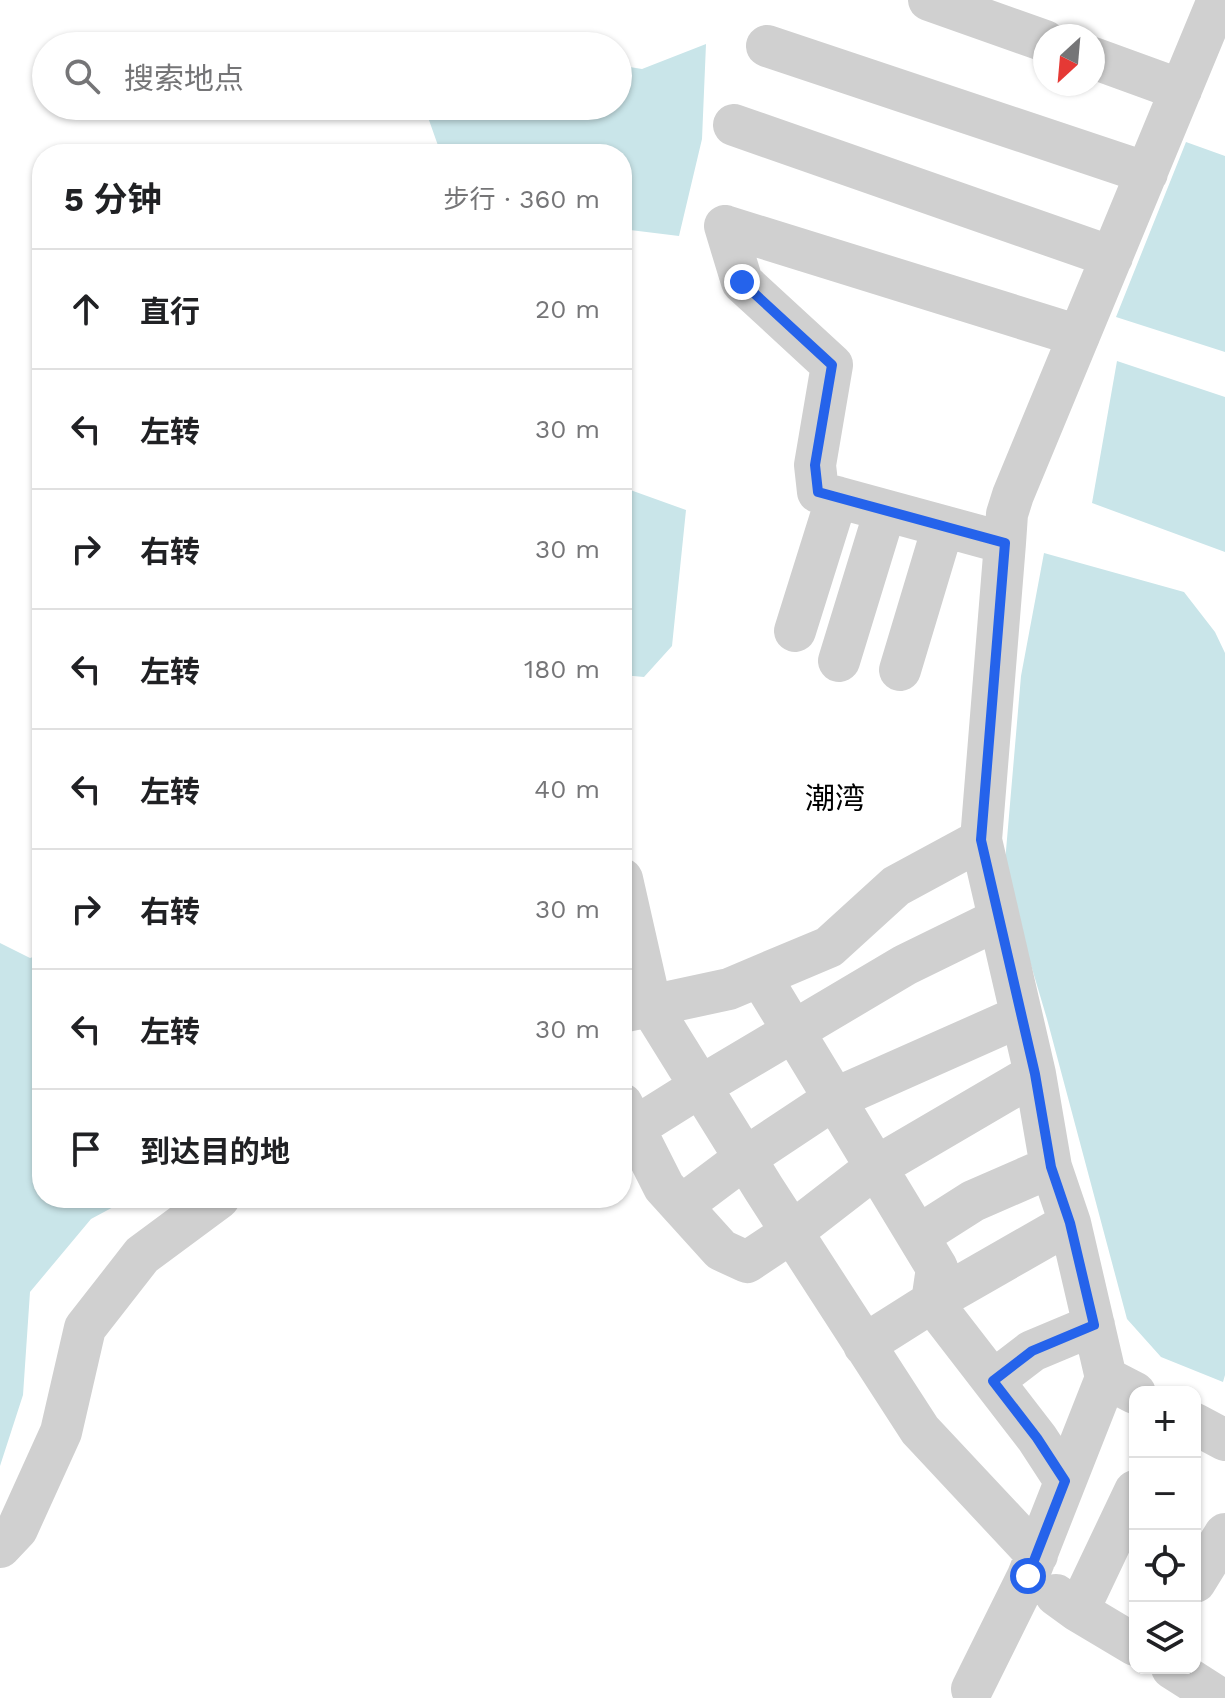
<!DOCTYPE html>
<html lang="zh">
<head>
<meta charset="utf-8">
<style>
  body { margin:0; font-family:"Work Sans","Noto Sans SC",sans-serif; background:#f2f2f2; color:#202124 }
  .controls { position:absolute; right:24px; bottom:24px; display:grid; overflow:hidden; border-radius:16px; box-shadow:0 2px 6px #0004 }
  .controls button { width:72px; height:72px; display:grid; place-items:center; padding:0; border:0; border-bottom:2px solid #e0e0e0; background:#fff; color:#202124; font:40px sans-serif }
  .compass { position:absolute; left:1033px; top:24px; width:72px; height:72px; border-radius:50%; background:#fff; box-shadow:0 2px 6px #0004; rotate:206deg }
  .stop { position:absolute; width:24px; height:24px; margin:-18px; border:6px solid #2563eb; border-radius:50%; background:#fff }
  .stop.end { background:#2563eb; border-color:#fff; box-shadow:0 2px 8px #0008 }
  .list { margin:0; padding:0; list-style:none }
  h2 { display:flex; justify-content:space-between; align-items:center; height:104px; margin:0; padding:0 32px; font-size:34px }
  h2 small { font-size:26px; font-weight:400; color:#757577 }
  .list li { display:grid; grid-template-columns:52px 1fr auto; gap:24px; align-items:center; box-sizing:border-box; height:120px; padding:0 32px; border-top:2px solid #e0e0e0 }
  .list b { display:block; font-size:30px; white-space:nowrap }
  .list em { font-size:26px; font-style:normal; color:#757577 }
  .icon { flex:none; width:44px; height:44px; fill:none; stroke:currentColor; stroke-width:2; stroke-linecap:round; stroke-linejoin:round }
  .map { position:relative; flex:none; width:1225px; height:1698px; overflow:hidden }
  .search { position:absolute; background:#fff; box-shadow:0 2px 6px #0004; left:32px; top:32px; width:600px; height:88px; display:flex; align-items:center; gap:20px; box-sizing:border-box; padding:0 28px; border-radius:44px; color:#757577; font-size:30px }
  .panel { position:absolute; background:#fff; box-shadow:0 2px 6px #0004; left:32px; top:144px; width:600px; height:1064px; border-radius:32px }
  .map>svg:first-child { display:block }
  .water { fill:#c9e5e9 }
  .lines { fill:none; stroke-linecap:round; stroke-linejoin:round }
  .minor { stroke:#d0d0d0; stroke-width:42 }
  .route { stroke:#2563eb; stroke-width:10 }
  .labels { text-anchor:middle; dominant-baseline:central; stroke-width:8; stroke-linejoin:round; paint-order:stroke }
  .quarter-label { font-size:30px; fill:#000; stroke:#fff }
</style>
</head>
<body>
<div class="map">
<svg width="1225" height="1698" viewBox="0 0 1225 1698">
  <rect width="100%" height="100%" fill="#fff"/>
  <path class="water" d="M706,44l-4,95 -23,97 -57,-7v-75h-181l-17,-48h194v-41l24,4z
    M1186,142l39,14v196l-109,-35z
    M1117,361l108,36v155l-133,-49z
    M622,487l64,23 -14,136 -28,31 -22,-2z
    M1044,553l140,39 31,40 10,21v722l-2,7 -62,-25 -34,-38 -80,-300 -43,-145 17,-198z
    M0,943l30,15 12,-4v244h88l-39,21 -61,73 -7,103 -23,71z"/>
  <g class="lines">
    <path class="minor" d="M929,0l116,41
      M767,46l380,127
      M1093,58l88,32
      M734,125l378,132
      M725,226l17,56 90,83 -17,100 3,27 187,51
      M725,226l354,110
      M795,631l42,-134
      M839,661l46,-150
      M900,670l43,-143
      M622,879l29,128 113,182 156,241 117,125
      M760,976l177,292 -5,34 105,136 28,43
      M622,1012l107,-23 100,-42 67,-61 85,-46
      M622,1104l42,83 57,63 26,12 45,-30 84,-65 159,-93
      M634,1128l67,-42 204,-121 94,-46
      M681,1206l64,-48 89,-59 187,-83
      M918,1236l55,-35 78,-34
      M864,1345l68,-43 138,-79
      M993,1381l39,-30 62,-26
      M1135,1393l-29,-15 -36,-155 -19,-56 -16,-93 -54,-234 24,-297 2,-29 6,-19 205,-495
      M1195,1424l30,16
      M0,1547l17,-18 44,-97 24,-104 57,-73 77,-57
      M1195,1582l30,-48
      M1056,1595l22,16 57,34
      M1078,1611l57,-120
      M1172,1668l47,30
      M972,1689l56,-113 78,-198"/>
  </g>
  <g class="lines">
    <path class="route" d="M742,282l90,83 -17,100 3,27 187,51 -24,297 54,234 16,93 19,56 24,102 -62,26 -39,30 44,57 28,43 -37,95"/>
  </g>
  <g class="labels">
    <g class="quarter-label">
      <text x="835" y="798">潮湾</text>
    </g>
  </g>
</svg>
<div class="controls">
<button>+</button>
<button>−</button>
<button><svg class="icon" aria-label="locate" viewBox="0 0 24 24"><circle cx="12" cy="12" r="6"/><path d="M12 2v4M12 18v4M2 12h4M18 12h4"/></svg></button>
<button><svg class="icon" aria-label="layers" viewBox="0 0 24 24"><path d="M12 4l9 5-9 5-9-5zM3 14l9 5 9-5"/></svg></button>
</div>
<svg class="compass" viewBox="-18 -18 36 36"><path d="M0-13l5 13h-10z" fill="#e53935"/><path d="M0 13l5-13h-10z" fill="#757577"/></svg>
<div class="stop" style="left:1028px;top:1576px"></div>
<div class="stop end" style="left:742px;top:282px"></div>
<div class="search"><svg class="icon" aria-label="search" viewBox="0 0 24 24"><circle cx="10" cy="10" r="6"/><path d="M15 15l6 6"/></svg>搜索地点</div>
<section class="panel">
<h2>5 分钟<small>步行 · 360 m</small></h2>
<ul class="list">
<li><svg class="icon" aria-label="ahead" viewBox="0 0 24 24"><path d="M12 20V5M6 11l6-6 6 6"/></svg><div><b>直行</b></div><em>20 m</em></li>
<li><svg class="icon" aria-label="left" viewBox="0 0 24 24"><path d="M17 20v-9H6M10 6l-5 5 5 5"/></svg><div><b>左转</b></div><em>30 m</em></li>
<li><svg class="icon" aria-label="right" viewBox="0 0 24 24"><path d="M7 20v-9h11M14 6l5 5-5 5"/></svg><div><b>右转</b></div><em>30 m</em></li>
<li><svg class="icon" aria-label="left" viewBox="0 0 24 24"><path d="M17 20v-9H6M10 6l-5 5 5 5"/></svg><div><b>左转</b></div><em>180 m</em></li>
<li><svg class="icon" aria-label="left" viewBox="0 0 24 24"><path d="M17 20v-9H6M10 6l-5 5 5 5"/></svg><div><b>左转</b></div><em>40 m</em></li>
<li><svg class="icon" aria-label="right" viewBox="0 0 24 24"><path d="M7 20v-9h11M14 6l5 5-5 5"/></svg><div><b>右转</b></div><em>30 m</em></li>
<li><svg class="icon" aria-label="left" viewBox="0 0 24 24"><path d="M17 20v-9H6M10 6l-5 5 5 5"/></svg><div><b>左转</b></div><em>30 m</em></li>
<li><svg class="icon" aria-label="arrive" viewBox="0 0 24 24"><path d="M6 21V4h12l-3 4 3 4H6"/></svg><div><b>到达目的地</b></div></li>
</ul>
</section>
</div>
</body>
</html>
